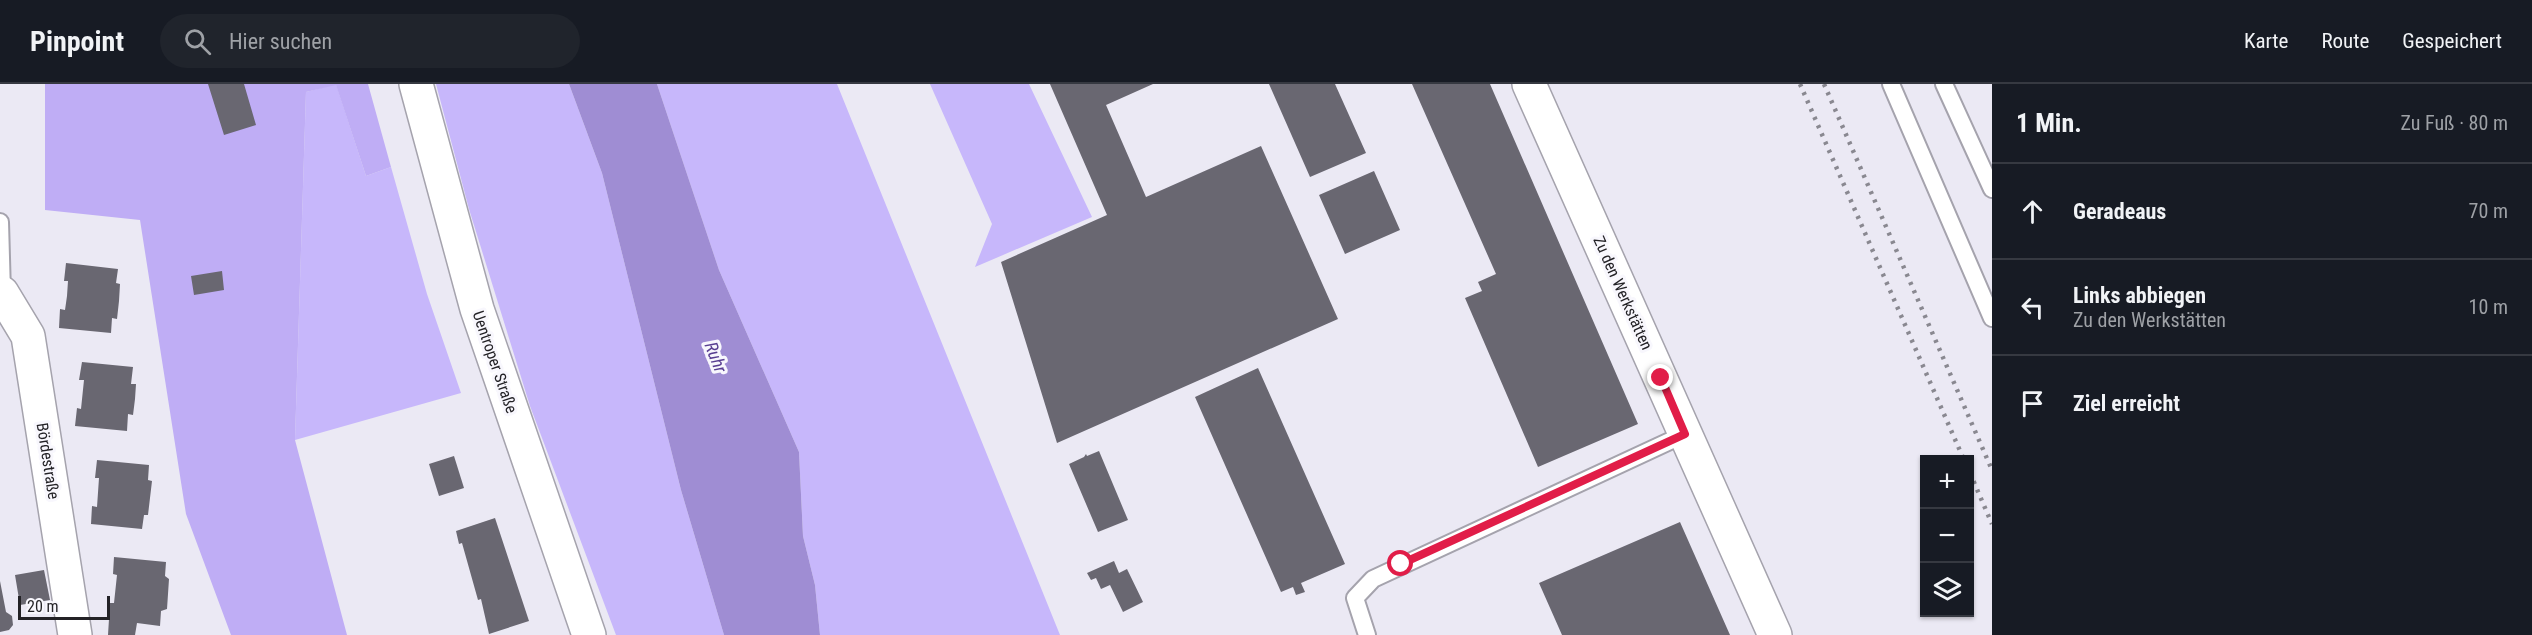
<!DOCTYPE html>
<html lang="de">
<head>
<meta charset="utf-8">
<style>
  body { margin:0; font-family:"Roboto Condensed",sans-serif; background:#20242c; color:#f1f3f6 }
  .controls { position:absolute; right:18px; bottom:18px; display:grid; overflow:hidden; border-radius:0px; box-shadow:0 2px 4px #0004 }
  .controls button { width:54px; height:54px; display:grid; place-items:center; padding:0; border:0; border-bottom:2px solid #363941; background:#171b24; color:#f1f3f6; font:30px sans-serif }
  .scale { position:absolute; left:18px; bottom:15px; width:92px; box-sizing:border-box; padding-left:6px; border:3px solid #232226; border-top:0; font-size:16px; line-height:21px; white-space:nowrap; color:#232226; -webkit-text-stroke:4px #f8f7fd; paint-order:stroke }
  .stop { position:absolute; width:18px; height:18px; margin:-14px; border:4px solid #e11d48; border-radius:50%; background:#fff }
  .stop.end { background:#e11d48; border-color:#fff; box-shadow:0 2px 6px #0008 }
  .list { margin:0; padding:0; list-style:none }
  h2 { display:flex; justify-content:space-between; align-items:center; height:78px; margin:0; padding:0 24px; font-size:26px }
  h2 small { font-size:20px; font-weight:400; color:#9ea1a6 }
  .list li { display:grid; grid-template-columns:39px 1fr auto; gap:18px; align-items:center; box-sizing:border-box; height:96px; padding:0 24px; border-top:2px solid #363941 }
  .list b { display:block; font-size:22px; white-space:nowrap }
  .list p { margin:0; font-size:20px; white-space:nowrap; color:#9ea1a6 }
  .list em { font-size:20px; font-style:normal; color:#9ea1a6 }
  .icon { flex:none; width:33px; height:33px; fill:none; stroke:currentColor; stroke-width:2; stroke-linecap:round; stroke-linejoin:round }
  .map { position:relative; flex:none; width:1992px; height:551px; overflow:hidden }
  header { display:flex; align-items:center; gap:36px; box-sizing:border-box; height:84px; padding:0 30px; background:#171b24; border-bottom:2px solid #363941 }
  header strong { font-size:28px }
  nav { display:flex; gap:33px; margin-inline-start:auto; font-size:21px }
  .search { width:420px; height:54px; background:#20242c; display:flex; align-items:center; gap:15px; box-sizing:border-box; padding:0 21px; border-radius:33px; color:#9ea1a6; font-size:22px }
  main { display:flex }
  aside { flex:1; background:#171b24 }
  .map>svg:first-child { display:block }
  .green { fill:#c7b7fb }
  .forest { fill:#bfadf5 }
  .water { fill:#9f8dd3 }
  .building { fill:#696771 }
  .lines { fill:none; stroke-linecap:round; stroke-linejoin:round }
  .lane-casing { stroke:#a5a3ad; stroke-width:20 }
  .street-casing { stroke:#a5a3ad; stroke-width:36 }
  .secondary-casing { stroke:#a5a3ad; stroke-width:36 }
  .lane { stroke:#fff; stroke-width:16 }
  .street { stroke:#fff; stroke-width:33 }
  .secondary { stroke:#fff; stroke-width:33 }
  .rail { stroke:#898890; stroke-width:4.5; stroke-dasharray:3 6; stroke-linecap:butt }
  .route { stroke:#e11d48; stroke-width:8 }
  .labels { text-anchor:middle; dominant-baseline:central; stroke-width:6; stroke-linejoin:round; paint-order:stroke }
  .street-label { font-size:16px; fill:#232226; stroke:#f8f7fd }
  .water-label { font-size:18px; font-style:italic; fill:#583e91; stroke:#f8f7fd }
</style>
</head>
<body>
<header>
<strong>Pinpoint</strong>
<div class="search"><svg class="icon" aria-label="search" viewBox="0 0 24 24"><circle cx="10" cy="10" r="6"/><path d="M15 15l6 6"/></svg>Hier suchen</div>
<nav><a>Karte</a><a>Route</a><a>Gespeichert</a></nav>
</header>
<main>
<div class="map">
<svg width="1992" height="551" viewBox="0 0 1992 551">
  <rect width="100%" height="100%" fill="#ebe9f4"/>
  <path class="green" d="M336,0l30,92 25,-9 36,127 34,99 -166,47 11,-348z
    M436,0h133l33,89 79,317 43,145h-108l-86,-229 -61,-197z
    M657,0h180l223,551h-240l-5,-50 -12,-49 -4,-84 -80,-182z
    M930,0h99l63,133 -117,50 17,-43z"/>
  <path class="forest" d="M45,0h323l23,83 -25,9 -30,-91 -30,7 -11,348 52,195h-116l-45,-121 -46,-294 -95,-10z"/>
  <path class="water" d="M569,0h88l62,186 80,182 4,84 12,49 5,50h-96l-43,-145 -79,-317z"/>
  <path class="building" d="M208,0h36l12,41 -32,10z
    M1050,0h103l-47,21 40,92 115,-51 77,173 -281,124 -56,-181 106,-47z
    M1269,0h66l31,69 -56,24z
    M1412,0h78l148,340 -100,43 -73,-169 17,-7 -4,-9 18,-8z
    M1374,87l26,59 -55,24 -26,-59z
    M66,179l52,6 -2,14 4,1 -1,17 -2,18 -5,-1 -1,15 -52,-5 1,-19 5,1 2,-14 1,-15h-4z
    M222,187l2,19 -30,5 -3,-19z
    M82,278l51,5 -2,17h5l-1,15 -2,16 -5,-1 -1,17 -52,-5 2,-18 4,1 3,-29h-5z
    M1258,284l87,196 -44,19 4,9 -9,3 -3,-8 -12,5 -86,-195z
    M1099,367l29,69 -30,12 -29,-68 15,-7 2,-3 1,2z
    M454,372l10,32 -25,8 -10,-32z
    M97,376l52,5 -1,15 4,1 -4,34h-4l-2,14 -51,-5 1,-18 5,1 2,-29h-4z
    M495,434l34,103 -40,13 -8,-35 -3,1 -16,-57 -3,1 -3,-13z
    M1680,438l50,113h-168l-23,-52z
    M114,473l52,5 -1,14 4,3 -2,30 -6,2 -1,15 -23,-3 -2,12h-27l2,-32h4l3,-28 -4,-1z
    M1114,477l5,12 8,-4 16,33 -20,10 -13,-27 -9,4 -5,-11 -5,2 -4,-7z
    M44,486l6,30 -30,5 -5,-30z
    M0,497l6,31 6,4 1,9 -4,5 -9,2z"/>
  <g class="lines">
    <g class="lane-casing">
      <path id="lane" d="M1891,0l101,234
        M1944,0l48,105
        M0,138l2,71
        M1367,551l-12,-37 18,-19 312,-145"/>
    </g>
    <g class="street-casing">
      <path id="street" d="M1529,0l246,551
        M2,209l26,43 47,299"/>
    </g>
    <g class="secondary-casing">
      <path id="secondary" d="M416,0l61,225 112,326"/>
    </g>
    <use href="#lane" class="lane"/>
    <use href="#street" class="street"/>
    <use href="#secondary" class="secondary"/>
    <path class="rail" d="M1800,0l164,376
      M1824,0l168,386
      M1970,389l22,51"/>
  </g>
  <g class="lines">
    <path class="route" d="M1401,480l284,-130 -24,-56"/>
  </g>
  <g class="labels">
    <g class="street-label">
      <text transform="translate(1623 209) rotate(66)">Zu den Werkstätten</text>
      <text transform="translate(495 278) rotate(71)">Uentroper Straße</text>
      <text transform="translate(48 377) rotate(81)">Bördestraße</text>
    </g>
    <g class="water-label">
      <text transform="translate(716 273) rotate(69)">Ruhr</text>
    </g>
  </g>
</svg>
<div class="controls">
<button>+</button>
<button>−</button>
<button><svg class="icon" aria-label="layers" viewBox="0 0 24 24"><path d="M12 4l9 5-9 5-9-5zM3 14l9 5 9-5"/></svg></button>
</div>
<div class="scale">20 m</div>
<div class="stop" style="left:1401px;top:480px"></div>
<div class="stop end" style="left:1661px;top:294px"></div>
</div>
<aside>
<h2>1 Min.<small>Zu Fuß · 80 m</small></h2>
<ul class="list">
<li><svg class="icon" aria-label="ahead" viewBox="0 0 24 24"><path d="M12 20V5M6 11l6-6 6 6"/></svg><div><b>Geradeaus</b></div><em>70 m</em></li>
<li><svg class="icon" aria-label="left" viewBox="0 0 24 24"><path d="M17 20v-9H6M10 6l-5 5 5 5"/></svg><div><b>Links abbiegen</b><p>Zu den Werkstätten</p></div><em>10 m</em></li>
<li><svg class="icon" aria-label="arrive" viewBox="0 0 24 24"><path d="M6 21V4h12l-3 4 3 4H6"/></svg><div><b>Ziel erreicht</b></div></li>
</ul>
</aside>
</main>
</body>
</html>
